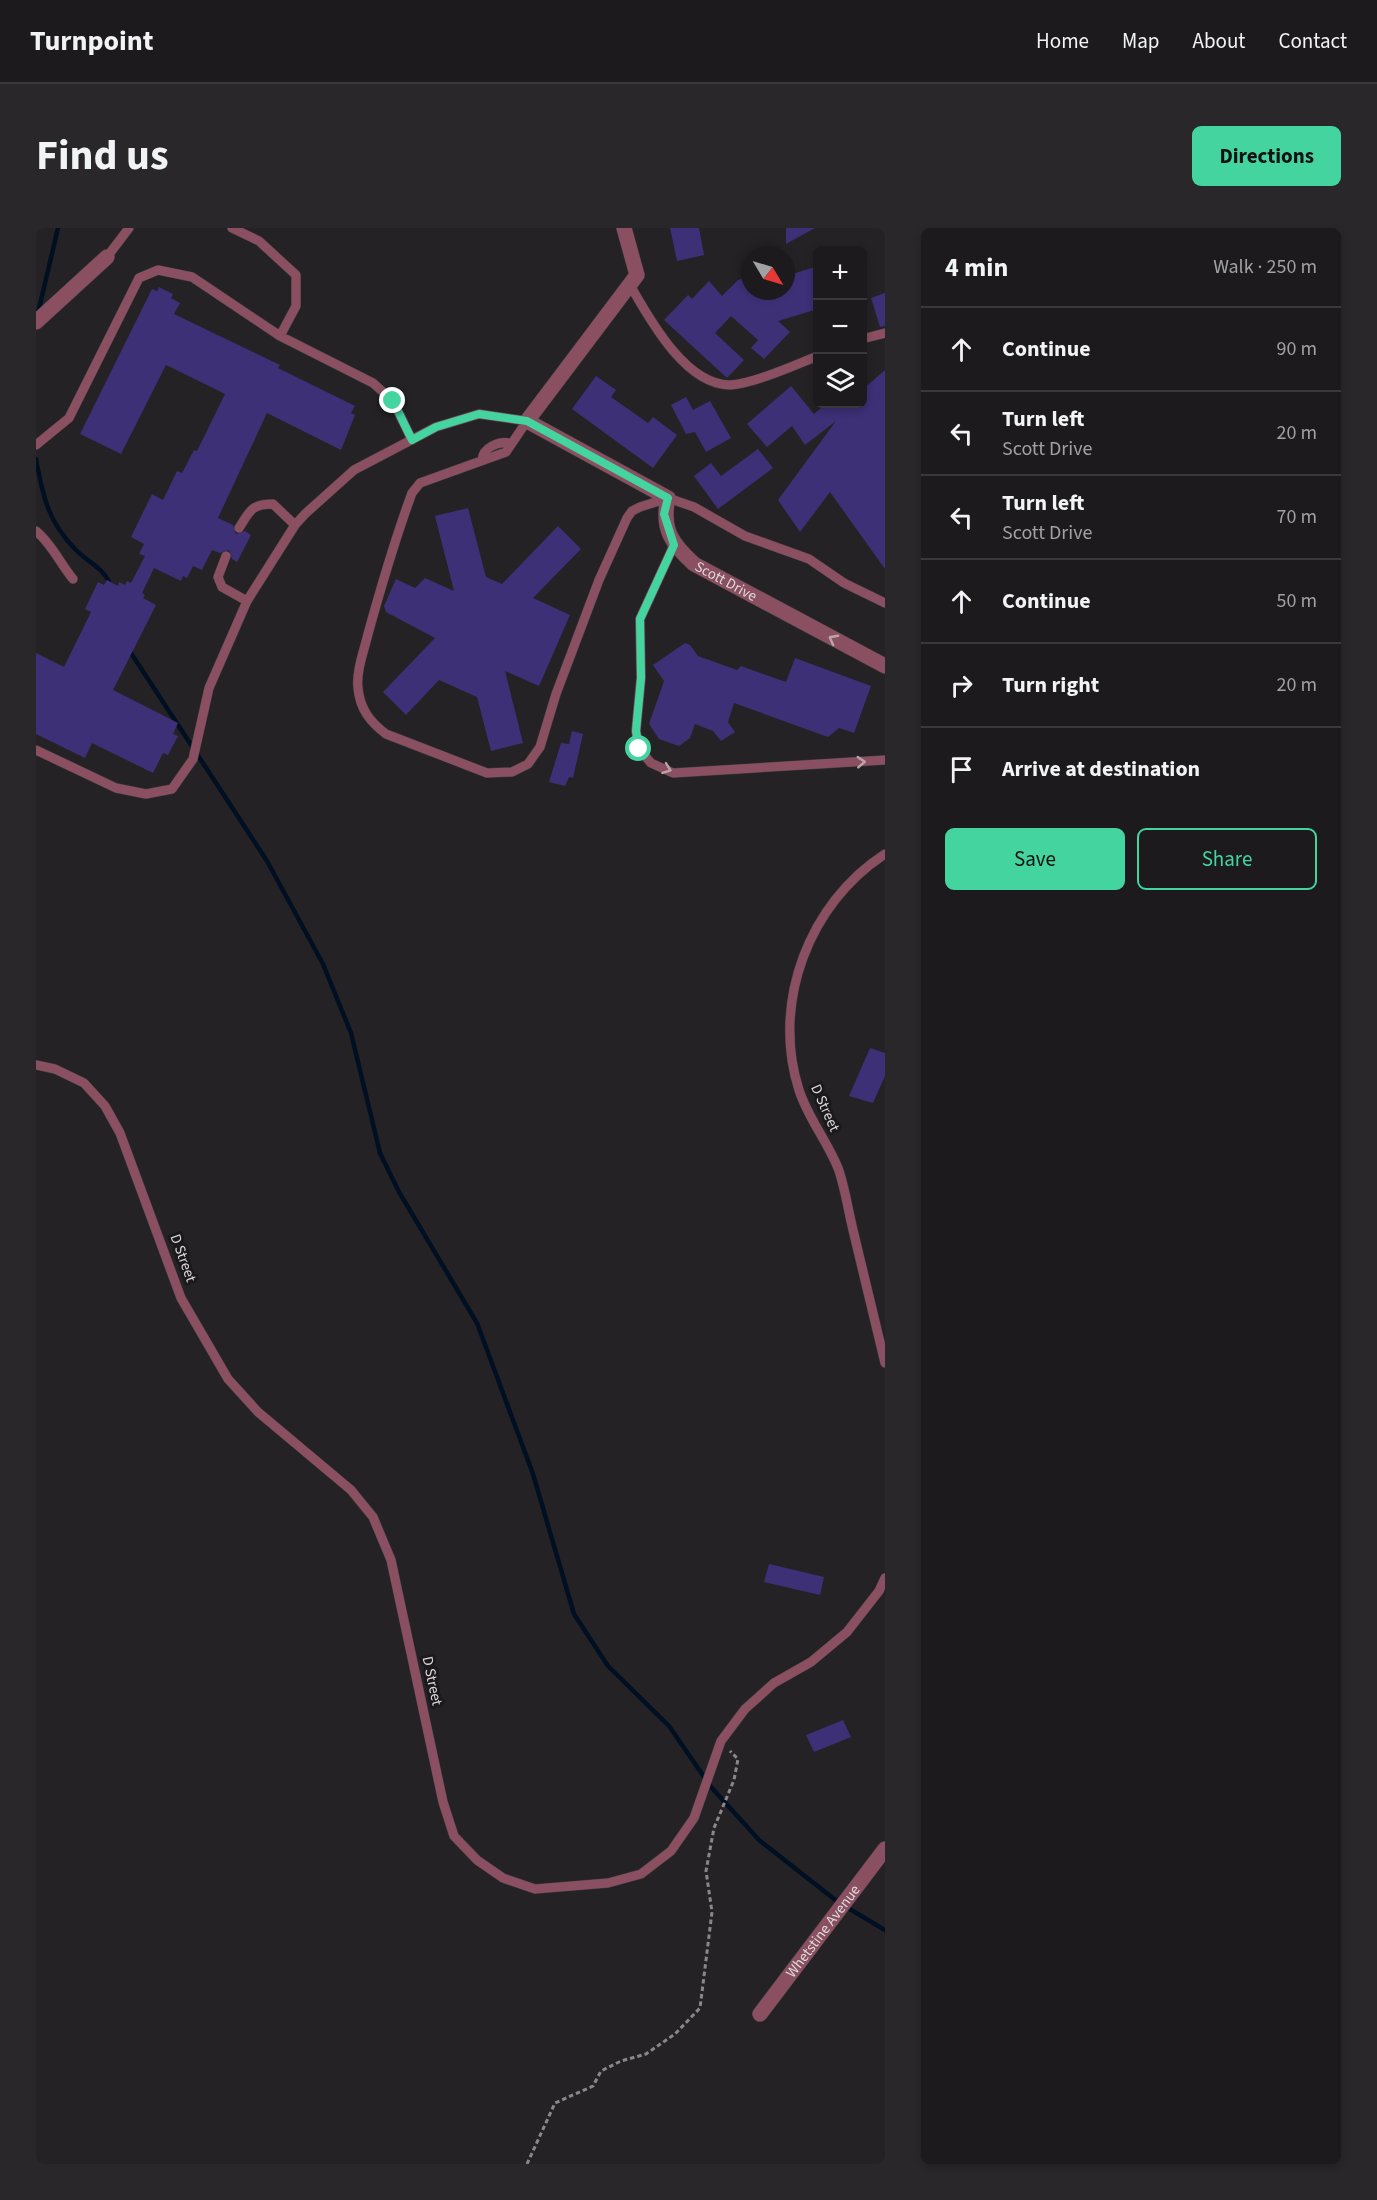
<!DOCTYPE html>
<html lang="en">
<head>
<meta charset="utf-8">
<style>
  body { margin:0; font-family:"Source Sans 3",sans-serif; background:#292729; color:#f1f3f6 }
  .controls { position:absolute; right:18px; top:18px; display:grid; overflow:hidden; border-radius:9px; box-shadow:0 3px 9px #0003 }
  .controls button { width:54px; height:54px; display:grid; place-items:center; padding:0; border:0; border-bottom:2px solid #3a383b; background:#1c1a1c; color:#f1f3f6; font:30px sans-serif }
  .compass { position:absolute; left:705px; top:18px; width:54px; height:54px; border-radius:50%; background:#1c1a1c; box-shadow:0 3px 9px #0003; rotate:128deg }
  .stop { position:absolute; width:18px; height:18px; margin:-14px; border:4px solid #43d4a0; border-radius:50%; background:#fff }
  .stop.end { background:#43d4a0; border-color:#fff; box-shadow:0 2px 6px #0008 }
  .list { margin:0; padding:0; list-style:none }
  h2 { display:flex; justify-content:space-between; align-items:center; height:78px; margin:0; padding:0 24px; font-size:26px }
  h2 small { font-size:20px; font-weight:400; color:#a0a1a3 }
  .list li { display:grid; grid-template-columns:39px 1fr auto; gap:18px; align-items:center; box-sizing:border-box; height:84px; padding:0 24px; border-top:2px solid #3a383b }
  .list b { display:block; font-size:22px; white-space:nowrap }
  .list p { margin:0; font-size:20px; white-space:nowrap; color:#a0a1a3 }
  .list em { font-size:20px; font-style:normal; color:#a0a1a3 }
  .actions { display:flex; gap:12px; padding:18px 24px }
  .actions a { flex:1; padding:14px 0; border:2px solid #43d4a0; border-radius:9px; text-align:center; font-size:21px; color:#43d4a0 }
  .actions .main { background:#43d4a0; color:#111 }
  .icon { flex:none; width:33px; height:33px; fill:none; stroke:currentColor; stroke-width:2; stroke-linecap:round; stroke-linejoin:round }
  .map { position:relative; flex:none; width:849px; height:1936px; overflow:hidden; border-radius:9px }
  header { display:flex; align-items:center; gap:36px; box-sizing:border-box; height:84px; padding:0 30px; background:#1c1a1c; border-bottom:2px solid #3a383b }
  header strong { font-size:28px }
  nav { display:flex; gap:33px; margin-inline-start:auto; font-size:21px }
  .intro { display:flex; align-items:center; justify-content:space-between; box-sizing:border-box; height:144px; padding:0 36px }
  h1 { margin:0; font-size:42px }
  .button { padding:15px 27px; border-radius:9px; background:#43d4a0; color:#111; font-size:21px; font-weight:700 }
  main { display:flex; gap:36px; padding:0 36px }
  aside { flex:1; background:#1c1a1c; border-radius:9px; box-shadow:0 3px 9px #0003 }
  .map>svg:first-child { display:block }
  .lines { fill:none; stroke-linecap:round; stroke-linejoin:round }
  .stream { stroke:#001022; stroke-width:4.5 }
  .building { fill:#3d3077 }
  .service-casing { stroke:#3f3c3e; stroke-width:10 }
  .minor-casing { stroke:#3f3c3e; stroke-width:16 }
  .path { stroke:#8a8789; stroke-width:3; stroke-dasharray:4.5 3; stroke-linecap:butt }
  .service { stroke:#8a5061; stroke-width:9 }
  .minor { stroke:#8a5061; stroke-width:15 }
  .oneway { stroke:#bba3aa }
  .route { stroke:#43d4a0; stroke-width:8 }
  .labels { text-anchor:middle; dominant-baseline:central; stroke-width:6; stroke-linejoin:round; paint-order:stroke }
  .street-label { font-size:15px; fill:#dcdadb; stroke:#1c191c }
</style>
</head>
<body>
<header>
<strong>Turnpoint</strong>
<nav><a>Home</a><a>Map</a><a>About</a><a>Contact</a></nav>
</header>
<div class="intro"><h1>Find us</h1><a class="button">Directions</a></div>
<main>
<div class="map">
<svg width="849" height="1936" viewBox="0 0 849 1936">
  <rect width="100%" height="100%" fill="#252225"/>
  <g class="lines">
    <path class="stream" d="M2,85l20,-85
      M0,231c7,38 12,63 40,91 13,13 28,18 35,36
      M93,422l138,211 56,103 28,69 29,120 19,39 78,131 56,151 41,140 34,52 61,60 42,61 48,53 79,62 47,28"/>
  </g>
  <path class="building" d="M634,0h29l5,27 -27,6z
    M750,0h29l-29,16z
    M782,38v43l-40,12 12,11 -26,27 -13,-11 7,-8 -27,-24 -16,17 29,27 -17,18 -63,-58 24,-25 4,4 17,-18 13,15 16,-16 12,-4v15h36v-15z
    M123,59l14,7 -2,4 9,5 -6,11 106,51 -2,3 77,38 -4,7 4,2 -14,35 -74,-37 -49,105 15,7 3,9 9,-3 6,4 -14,27 -5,-3 -3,-9 -9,3 -8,-3 -10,20 -9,-4 -6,12 -4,-2 -2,5 -27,-13 -12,25 3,2 -2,3 13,7 -43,85 65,33 -5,11 5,2 -10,19 -5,-2 -10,20 -61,-30 -7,15 -49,-24v-81l28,14 27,-55 -6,-3 13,-27 6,3 3,-5 11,6 1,-4 6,3 2,-4 4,2 14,-27 -6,-2 5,-10 -13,-7 21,-43 11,6 14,-29 5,2 12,-23 3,1 28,-57 -59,-29 -45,89 -41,-20 72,-145 5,2z
    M849,65v33l-5,1 -9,-29z
    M849,142v199l-55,-77 -30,40 -22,-32 58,-79 -31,24 -13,-19 -25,21 -20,-23 44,-38 23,28 12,-10h36v-14z
    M560,148l20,14 -5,7 37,26 5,-6 24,18 -24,33 -81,-59z
    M650,169l7,13 17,-9 21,37 -25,14 -11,-20 -9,2 -15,-29z
    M722,221l15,19 -55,41 -24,-33 17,-13 10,13z
    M432,280l18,69 16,7 56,-58 23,23 -48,49 37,17 -31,71 -34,-15 18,72 -32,8 -14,-54 -38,-17 -33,35 -23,-23 52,-54 -49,-26 -2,-6 12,-27 19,9 10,-10 29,13 -19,-75z
    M649,415l5,2 8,11 39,14 4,-4 45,16 9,-24 76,28 -17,47 -15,-5 -11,9 -94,-34 -6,19 7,10 -14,9 -8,-10 -18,-7 -5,14 -11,8 -20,-7 -10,-15 15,-43 -11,-16z
    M536,503l11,3 -10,44 -4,-1 -4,9 -16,-4 12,-39 8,1z
    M834,820l15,5v23l-12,27 -24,-7z
    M733,1336l55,13 -4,18 -56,-13z
    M807,1492l8,17 -37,15 -8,-17z"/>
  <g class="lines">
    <g class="service-casing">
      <path id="service" d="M196,0l27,13 37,34v31l-16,30
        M71,29l22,-29
        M594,57c19,33 55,100 100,100 23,-1 65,-20 88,-29
        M826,111l23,-6
        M0,217l33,-27 70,-140 19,-8 34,7 88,59 93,47 20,18 19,39
        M446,232c1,-13 17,-19 28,-17
        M203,300c11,-17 12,-24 34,-24l22,21
        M0,303c15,12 24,32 37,48
        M638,317l-34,74 1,59 -5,53 3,18 12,14 22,10 212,-13
        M190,328l-8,21 4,10 25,14
        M0,522l80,38 30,6 26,-5 21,-30 16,-71 38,-87 48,-76 10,-11 49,-44 82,-43 43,-13 48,7 -21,31 -86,31 -8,10c-17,46 -31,94 -44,141 -4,17 -12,37 -10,54 2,21 12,34 28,46l101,39 25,-1 16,-8 12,-17 16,-53 43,-114 28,-62 5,-7 8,-4 28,-9 26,9 51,29 64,23 35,24 41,20
        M849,626c-76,49 -114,149 -86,236 9,28 28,51 39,78 7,19 10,42 15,62 11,44 21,89 32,133
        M0,837l19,4 29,14 21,23 15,27 61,165 47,81 30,33 93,78 22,27 18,43 52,242 11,34 23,24 26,18 32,11 73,-6 33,-9 30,-23 23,-33 27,-77 24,-32 29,-26 37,-21 36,-30 32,-41 6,-13"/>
    </g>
    <g class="minor-casing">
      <g id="minor">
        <path id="s1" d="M588,0l13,47 -110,146 141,77c-7,31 4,46 26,66l191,102"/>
        <path d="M0,94l71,-65"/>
        <path id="s2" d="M724,1786l125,-165"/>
      </g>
    </g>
    <path class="path" d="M491,1936l28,-61 38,-17 8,-15 20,-10 25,-7 29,-20 25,-26 12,-96 -6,-41 8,-43 20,-48 4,-21 -8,-8"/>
    <use href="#service" class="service"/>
    <use href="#minor" class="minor"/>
  </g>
  <defs><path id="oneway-chevron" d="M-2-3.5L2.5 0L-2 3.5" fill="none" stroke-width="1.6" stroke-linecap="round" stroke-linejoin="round" transform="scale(1.5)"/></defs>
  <g class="oneway">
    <use href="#oneway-chevron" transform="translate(797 411) rotate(-152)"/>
    <use href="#oneway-chevron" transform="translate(825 534) rotate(-3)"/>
    <use href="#oneway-chevron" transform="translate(631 541) rotate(20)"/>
  </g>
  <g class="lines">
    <path class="route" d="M357,173l19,39 24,-13 43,-13 48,7 141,77 -4,16 10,31 -34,74 1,59 -5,53 3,18"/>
  </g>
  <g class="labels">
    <g class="street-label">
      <text stroke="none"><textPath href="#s1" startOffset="504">Scott Drive</textPath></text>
      <text transform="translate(789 880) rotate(66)">D Street</text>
      <text transform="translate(147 1030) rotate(70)">D Street</text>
      <text transform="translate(396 1453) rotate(78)">D Street</text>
      <text stroke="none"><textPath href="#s2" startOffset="104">Whetstine Avenue</textPath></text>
    </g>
  </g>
</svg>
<div class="controls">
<button>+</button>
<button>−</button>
<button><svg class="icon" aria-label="layers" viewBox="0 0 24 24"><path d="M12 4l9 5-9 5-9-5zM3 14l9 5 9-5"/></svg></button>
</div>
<svg class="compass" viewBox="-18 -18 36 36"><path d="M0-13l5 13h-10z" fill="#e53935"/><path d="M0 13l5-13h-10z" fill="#a0a1a3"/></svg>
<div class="stop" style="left:603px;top:521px"></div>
<div class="stop end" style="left:357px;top:173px"></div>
</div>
<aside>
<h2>4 min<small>Walk · 250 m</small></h2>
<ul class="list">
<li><svg class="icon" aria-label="ahead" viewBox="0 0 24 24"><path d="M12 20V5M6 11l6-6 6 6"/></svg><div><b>Continue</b></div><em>90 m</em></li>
<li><svg class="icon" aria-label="left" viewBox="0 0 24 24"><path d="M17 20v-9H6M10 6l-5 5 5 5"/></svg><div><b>Turn left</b><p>Scott Drive</p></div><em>20 m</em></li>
<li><svg class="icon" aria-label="left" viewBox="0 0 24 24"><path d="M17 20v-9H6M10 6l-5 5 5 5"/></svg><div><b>Turn left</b><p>Scott Drive</p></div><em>70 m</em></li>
<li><svg class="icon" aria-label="ahead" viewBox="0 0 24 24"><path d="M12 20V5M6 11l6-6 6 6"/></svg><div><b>Continue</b></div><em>50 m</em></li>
<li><svg class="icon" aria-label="right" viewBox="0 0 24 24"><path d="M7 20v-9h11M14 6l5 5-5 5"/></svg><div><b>Turn right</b></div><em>20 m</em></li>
<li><svg class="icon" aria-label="arrive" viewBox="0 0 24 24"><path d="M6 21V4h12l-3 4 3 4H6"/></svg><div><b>Arrive at destination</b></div></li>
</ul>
<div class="actions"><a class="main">Save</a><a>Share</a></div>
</aside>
</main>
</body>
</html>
